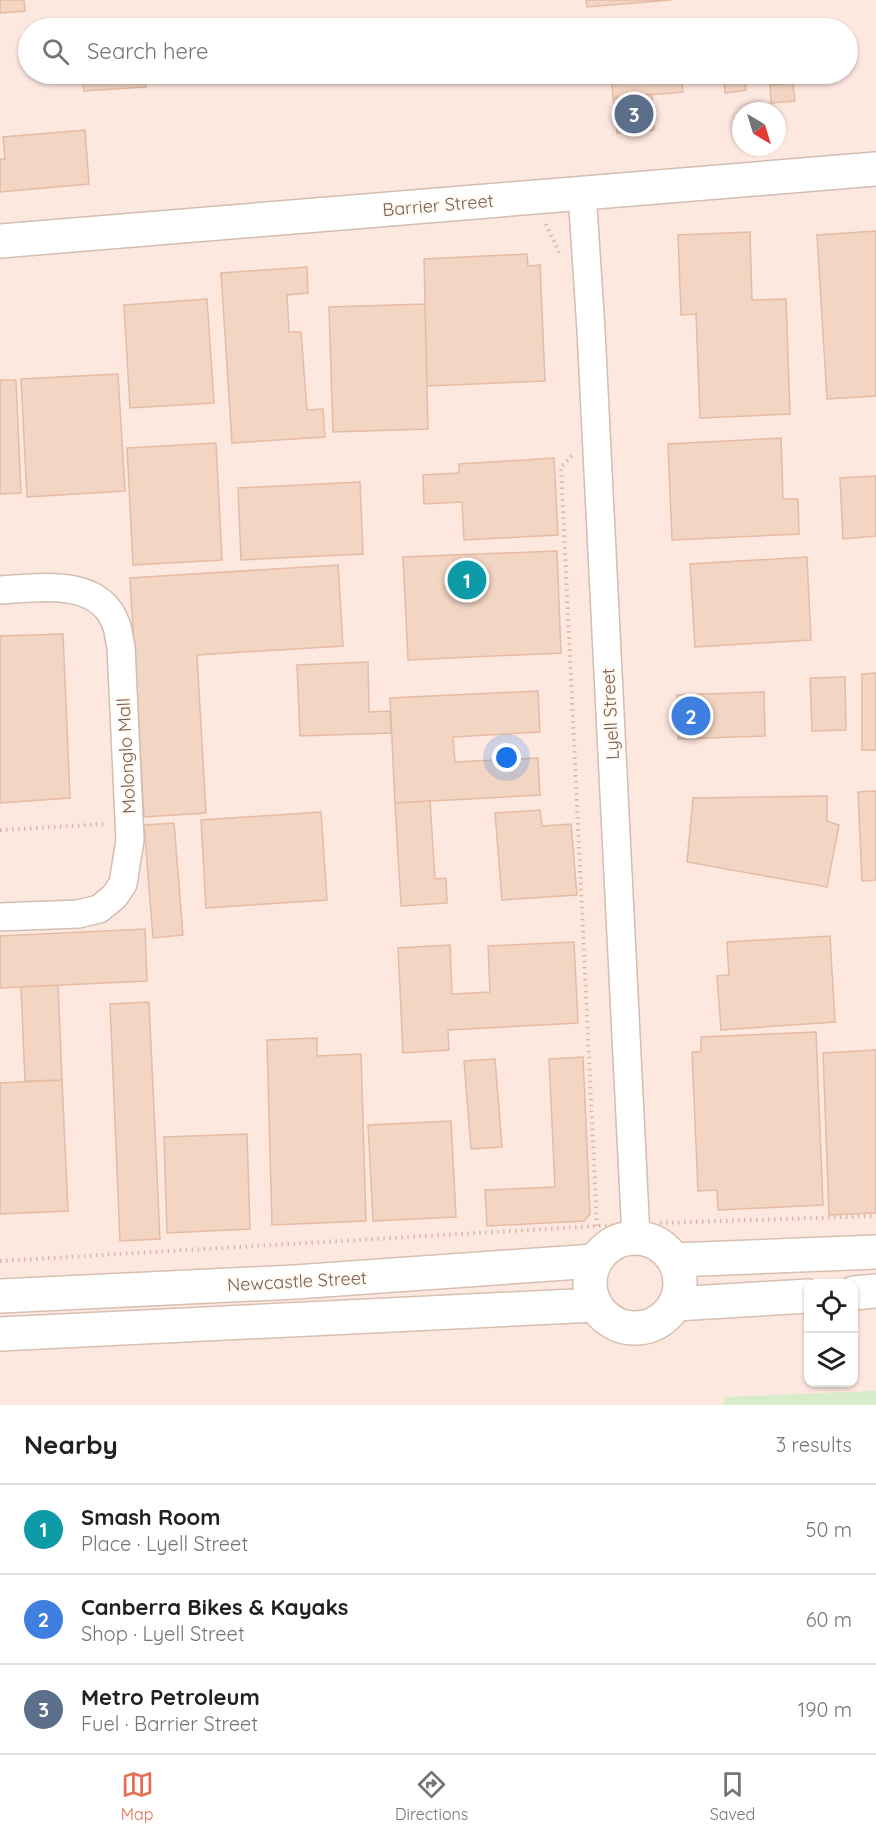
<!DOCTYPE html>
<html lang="en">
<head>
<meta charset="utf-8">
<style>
  body { margin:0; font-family:Quicksand,sans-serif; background:#f2f2f2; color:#202124 }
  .controls { position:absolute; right:18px; bottom:18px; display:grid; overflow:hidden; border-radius:12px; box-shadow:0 2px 4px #0004 }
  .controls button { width:54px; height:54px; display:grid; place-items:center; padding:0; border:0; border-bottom:2px solid #e0e0e0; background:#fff; color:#202124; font:30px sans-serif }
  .compass { position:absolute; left:732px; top:102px; width:54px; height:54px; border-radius:50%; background:#fff; box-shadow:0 2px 4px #0004; rotate:142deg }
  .you { position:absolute; left:507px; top:758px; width:21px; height:21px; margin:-15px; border:4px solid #fff; border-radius:50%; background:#1a73e8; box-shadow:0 0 0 9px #1a73e833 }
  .badge { display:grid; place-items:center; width:39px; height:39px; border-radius:50%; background:#e76f51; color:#fff; font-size:20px; font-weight:700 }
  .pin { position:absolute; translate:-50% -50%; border:3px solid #fff; box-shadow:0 2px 6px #0006 }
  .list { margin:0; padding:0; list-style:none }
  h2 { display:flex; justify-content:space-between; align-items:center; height:78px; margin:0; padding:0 24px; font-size:26px }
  h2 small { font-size:20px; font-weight:400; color:#757577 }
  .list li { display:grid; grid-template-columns:39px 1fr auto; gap:18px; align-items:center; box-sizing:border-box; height:90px; padding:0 24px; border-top:2px solid #e0e0e0 }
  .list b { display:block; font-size:22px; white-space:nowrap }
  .list p { margin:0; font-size:20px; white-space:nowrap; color:#757577 }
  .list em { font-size:20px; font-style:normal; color:#757577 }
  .icon { flex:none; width:33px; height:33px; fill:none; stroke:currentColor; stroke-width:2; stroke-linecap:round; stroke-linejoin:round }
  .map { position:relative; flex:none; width:876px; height:1405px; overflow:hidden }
  .search { position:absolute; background:#fff; box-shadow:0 2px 4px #0004; left:18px; right:18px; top:18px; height:66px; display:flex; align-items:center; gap:15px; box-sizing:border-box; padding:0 21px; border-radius:33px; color:#757577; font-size:22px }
  .sheet { height:348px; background:#fff }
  nav { display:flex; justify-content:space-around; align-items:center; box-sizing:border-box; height:84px; border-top:2px solid #e0e0e0; background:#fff; font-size:16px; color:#757577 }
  nav a { display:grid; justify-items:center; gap:3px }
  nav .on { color:#e76f51 }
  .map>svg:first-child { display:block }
  .commercial { fill:#fde8e0; fill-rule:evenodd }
  .green { fill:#d8ecc9 }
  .building { fill:#f3d5c3; stroke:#e6bba3; stroke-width:1.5 }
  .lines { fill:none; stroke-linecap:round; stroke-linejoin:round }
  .minor-casing { stroke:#d1beb0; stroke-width:30 }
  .tertiary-casing { stroke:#d1beb0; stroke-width:36 }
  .secondary-casing { stroke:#d6c0b0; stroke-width:36 }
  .path { stroke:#d9b8a5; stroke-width:4; stroke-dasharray:1.5 4.5; stroke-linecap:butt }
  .minor { stroke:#fff; stroke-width:27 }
  .tertiary { stroke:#fff; stroke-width:33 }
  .secondary { stroke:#fff; stroke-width:33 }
  .labels { text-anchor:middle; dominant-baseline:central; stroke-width:4.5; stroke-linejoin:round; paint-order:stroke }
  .street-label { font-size:18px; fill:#7a5c4d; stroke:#fffaf3 }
</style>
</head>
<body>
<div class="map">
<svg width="876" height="1405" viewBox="0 0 876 1405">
  <rect width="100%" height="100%" fill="#fdf6ec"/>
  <path class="commercial" d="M0,0h876v1405h-876zM28,28h820v46h-820zM741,111h36v36h-36zM808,1284h46v98h-46z"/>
  <path class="green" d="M876,1391v14h-151l-2,-8z"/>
  <path class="building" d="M0,0h24l1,11 -25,2z
    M586,0h85l-84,7z
    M82,74h64v13l-62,4z
    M611,74h70l2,18 -70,6z
    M745,80l1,10 -21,3 -1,-10z
    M793,83l2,18 -24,2 -1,-18z
    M652,94l2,36 -37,3 -4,-35z
    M85,130l4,54 -89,8v-33h5l-2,-22z
    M876,231v165l-49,3 -10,-164z
    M750,232l2,68 34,-1 4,115 -90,4 -4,-104 -15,1 -3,-80z
    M527,254l1,12 12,-1 5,116 -118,5 -3,-127z
    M307,267l1,26 -21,2 2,37h12l6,78 16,-1 2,28 -93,6 -11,-170z
    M207,299l7,104 -84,5 -6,-103z
    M425,304l3,125 -95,3 -4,-125z
    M118,374l7,117 -98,6 -6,-118z
    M0,380h16l5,113 -21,1z
    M781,438l2,61h15l1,35 -127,6 -4,-96z
    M216,443l6,117 -89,5 -6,-117z
    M554,458l4,77 -94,5 -2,-38 -38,2 -1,-29 36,-2v-9z
    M876,476v60l-33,3 -3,-61z
    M360,482l3,72 -122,6 -3,-72z
    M557,551l4,102 -153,7 -5,-103z
    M807,557l4,83 -116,7 -5,-83z
    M338,565l5,81 -146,9 9,158 -62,4 -14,-239z
    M63,634l7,164 -70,5v-167z
    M368,662l1,50 21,-1 1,22 -91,3 -3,-71z
    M876,673v77h-14v-76z
    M845,677l1,53 -34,1 -2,-53z
    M538,691l2,41 -87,5 2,25 83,-4 2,37 -145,8 -5,-105z
    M764,692l1,44 -87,3 -1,-44z
    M876,791v89l-14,1 -4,-89z
    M827,796v25l12,4 -12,62 -140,-25 6,-64z
    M430,801l5,78 11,-1 1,25 -46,3 -6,-103z
    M540,810l2,16 29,-2 6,71 -75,5 -7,-87z
    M321,812l6,88 -121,8 -5,-88z
    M174,823l9,112 -30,3 -9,-113z
    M145,929l2,52 -147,7v-52z
    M830,936l5,86 -114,8 -4,-54 12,-1 -2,-33z
    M574,942l4,81 -130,7 1,20 -46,3 -5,-105 52,-3 2,49 38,-2 -2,-46z
    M58,985l4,95 -37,1 -4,-94z
    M149,1002l11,237 -40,2 -10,-237z
    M816,1032l7,173 -105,5 -1,-20 -19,1 -6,-139h9v-15z
    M317,1038v18l44,-2 5,167 -94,4 -5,-185z
    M876,1050v163l-47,2 -6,-162z
    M583,1057l7,157 -6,7 -97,5 -2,-36 70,-3 -6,-128z
    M495,1059l7,88 -31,2 -7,-88z
    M62,1080l6,131 -68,3v-131z
    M451,1121l5,96 -83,4 -5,-96z
    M247,1134l3,95 -83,4 -3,-96z"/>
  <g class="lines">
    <g class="minor-casing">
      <path id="minor" d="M582,192l9,138 45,907
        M0,590c39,-2 99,-13 116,34 3,7 3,16 5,23l9,193 -7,44 -9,13 -15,12 -21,5 -78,3"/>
    </g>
    <g class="tertiary-casing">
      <path id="tertiary" d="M0,241l876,-72"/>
    </g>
    <g class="secondary-casing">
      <path id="secondary" d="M590 1283a45 45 0 1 1 90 0a45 45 0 1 1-90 0Z
        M674,1260l202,-8
        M854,1293l22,-2
        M0,1296l295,-14 299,-21
        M675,1304l133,-8
        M0,1334l595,-29"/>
    </g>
    <path class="path" d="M546,224l14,31
      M572,456l-11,11 36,759
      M0,830l105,-6
      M660,1223l216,-7
      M0,1261l613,-36"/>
    <use href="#minor" class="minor"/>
    <use href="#tertiary" class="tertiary"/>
    <use href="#secondary" class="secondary"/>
  </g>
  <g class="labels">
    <g class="street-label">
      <text transform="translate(438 205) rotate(-5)">Barrier Street</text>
      <text transform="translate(610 714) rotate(-93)">Lyell Street</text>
      <text transform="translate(126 756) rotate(-93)">Molonglo Mall</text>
      <text transform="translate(297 1281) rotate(-3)">Newcastle Street</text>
    </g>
  </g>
</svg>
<div class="controls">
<button><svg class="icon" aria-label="locate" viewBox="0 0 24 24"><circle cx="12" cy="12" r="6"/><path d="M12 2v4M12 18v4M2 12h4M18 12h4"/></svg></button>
<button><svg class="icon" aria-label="layers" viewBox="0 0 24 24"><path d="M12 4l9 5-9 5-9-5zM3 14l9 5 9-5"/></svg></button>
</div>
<svg class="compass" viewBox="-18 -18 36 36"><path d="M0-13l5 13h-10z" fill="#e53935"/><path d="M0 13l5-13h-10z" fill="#757577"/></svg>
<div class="you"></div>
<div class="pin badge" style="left:467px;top:580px;background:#0f9aa8">1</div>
<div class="pin badge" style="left:691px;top:716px;background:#3f7fe0">2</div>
<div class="pin badge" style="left:634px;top:114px;background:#5c6f8a">3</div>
<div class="search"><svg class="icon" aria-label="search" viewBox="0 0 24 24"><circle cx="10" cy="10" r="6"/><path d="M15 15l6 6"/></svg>Search here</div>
</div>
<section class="sheet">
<h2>Nearby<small>3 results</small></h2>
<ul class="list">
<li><span class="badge" style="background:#0f9aa8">1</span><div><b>Smash Room</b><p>Place · Lyell Street</p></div><em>50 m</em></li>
<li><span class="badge" style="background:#3f7fe0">2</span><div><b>Canberra Bikes &amp; Kayaks</b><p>Shop · Lyell Street</p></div><em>60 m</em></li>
<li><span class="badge" style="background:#5c6f8a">3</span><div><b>Metro Petroleum</b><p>Fuel · Barrier Street</p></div><em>190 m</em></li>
</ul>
</section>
<nav>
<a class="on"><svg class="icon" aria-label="map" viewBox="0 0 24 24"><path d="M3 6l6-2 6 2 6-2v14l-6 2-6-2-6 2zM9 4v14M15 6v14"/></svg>Map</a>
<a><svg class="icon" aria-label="directions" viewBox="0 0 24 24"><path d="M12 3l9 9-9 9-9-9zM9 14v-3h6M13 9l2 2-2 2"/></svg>Directions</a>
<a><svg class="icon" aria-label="saved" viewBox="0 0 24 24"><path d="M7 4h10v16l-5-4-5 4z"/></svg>Saved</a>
</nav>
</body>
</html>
